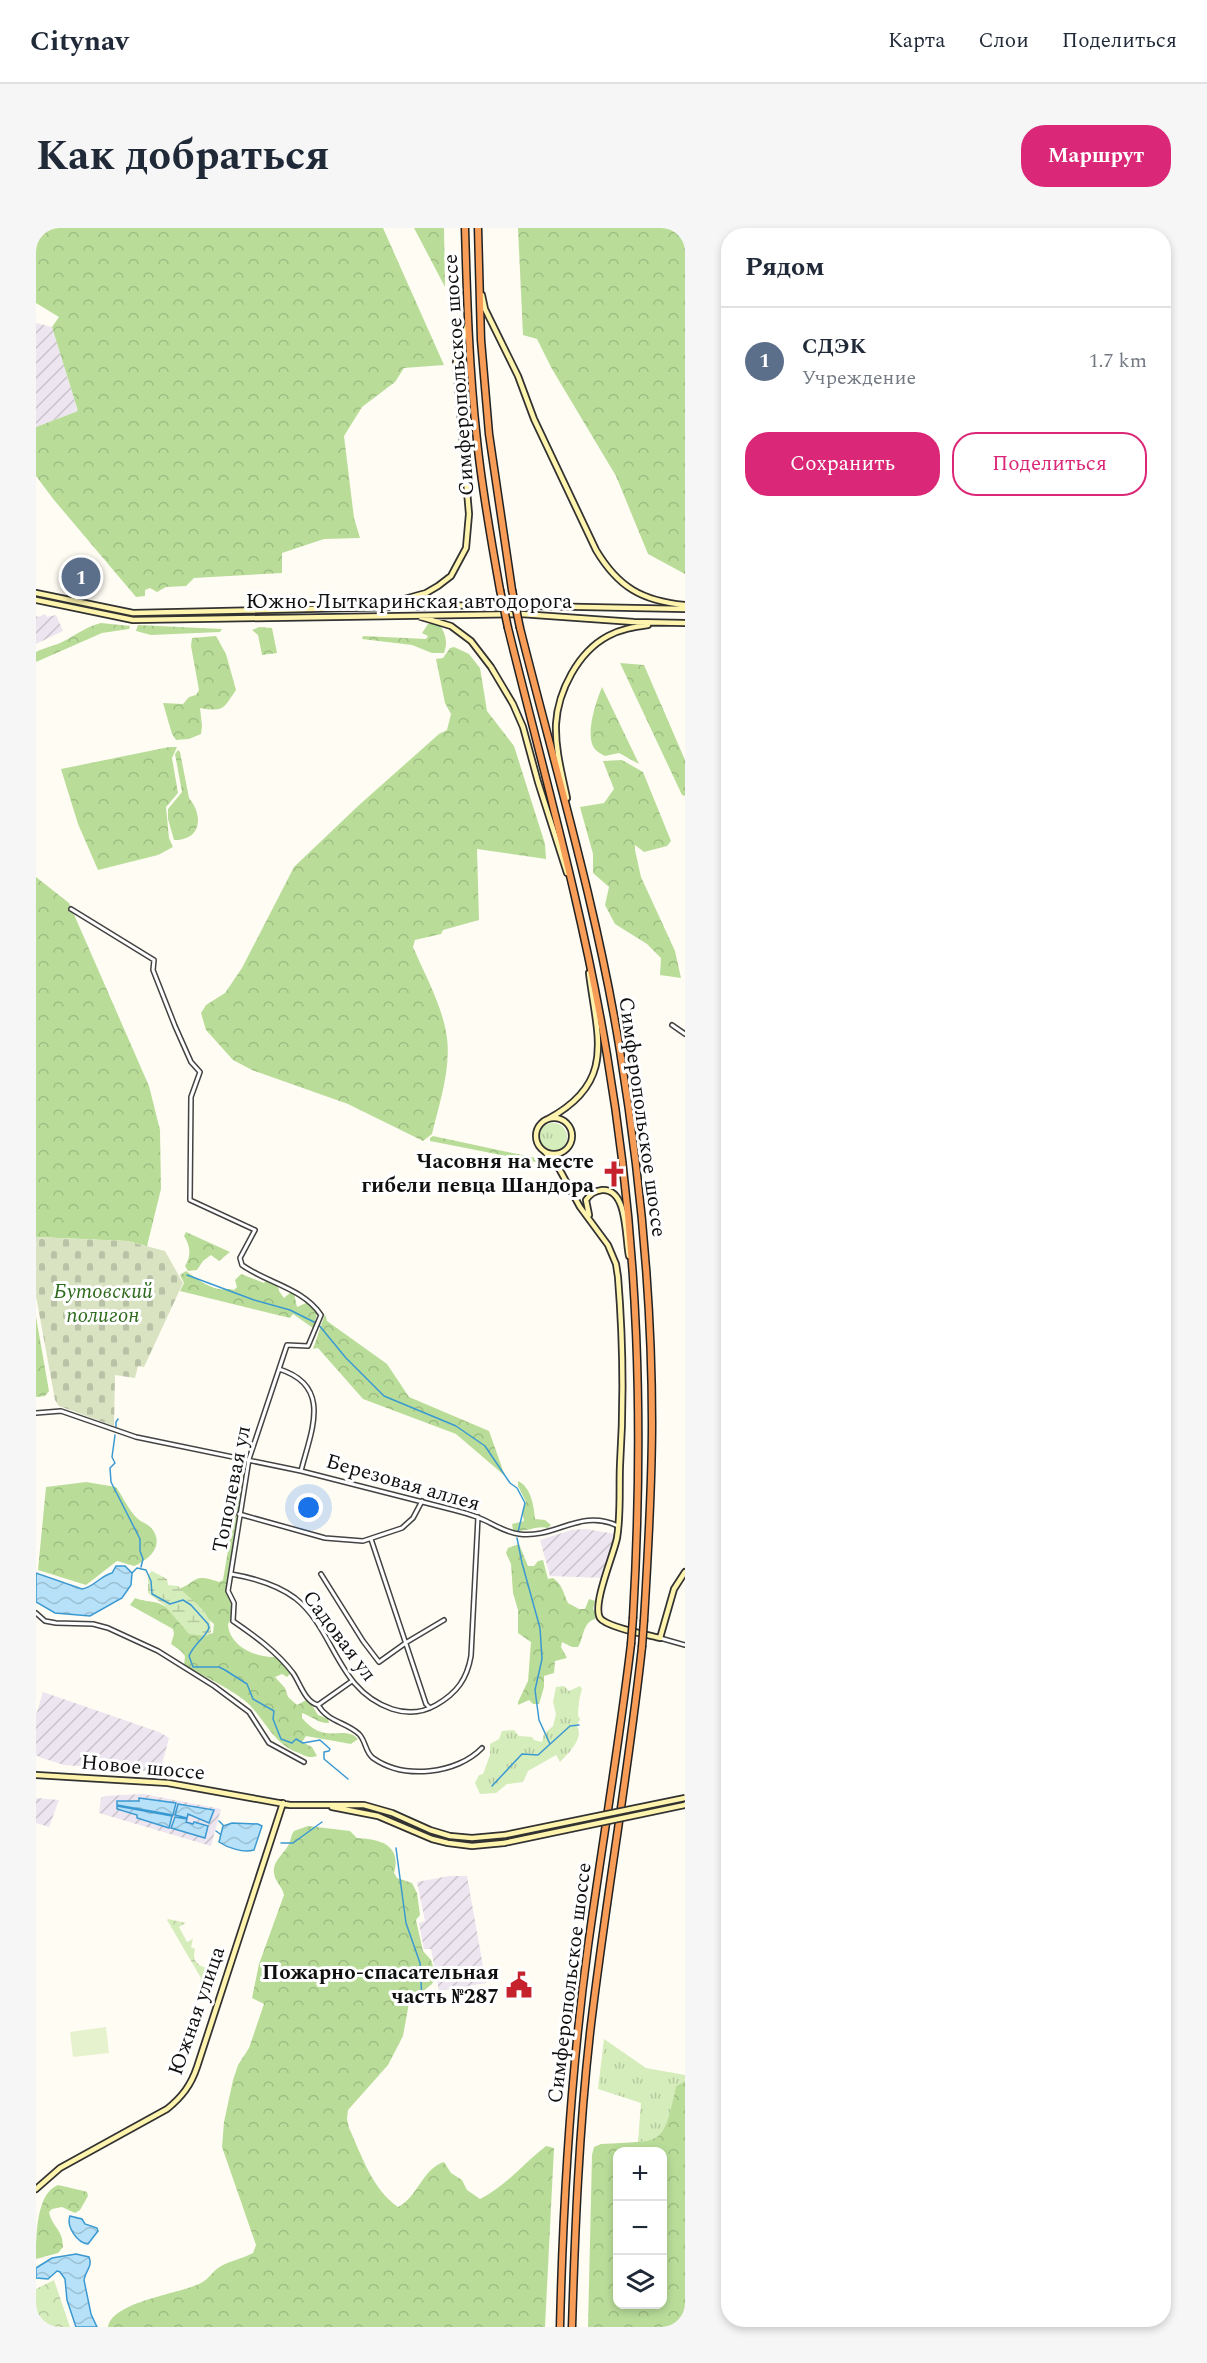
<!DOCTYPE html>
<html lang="ru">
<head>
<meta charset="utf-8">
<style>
  body { margin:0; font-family:Spectral,serif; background:#f6f6f7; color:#1f2937 }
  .controls { position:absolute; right:18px; bottom:18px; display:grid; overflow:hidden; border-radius:12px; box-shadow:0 3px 9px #0003 }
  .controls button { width:54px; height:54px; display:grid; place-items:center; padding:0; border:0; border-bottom:2px solid #e0e1e3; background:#fff; color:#1f2937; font:30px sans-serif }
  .you { position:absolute; left:273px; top:1280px; width:21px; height:21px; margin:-15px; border:4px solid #fff; border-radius:50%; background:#1a73e8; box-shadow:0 0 0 9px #1a73e833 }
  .badge { display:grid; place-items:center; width:39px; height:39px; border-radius:50%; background:#db2777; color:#fff; font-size:20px; font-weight:700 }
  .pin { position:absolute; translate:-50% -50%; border:3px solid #fff; box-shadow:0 2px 6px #0006 }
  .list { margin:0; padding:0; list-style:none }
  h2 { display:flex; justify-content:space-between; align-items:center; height:78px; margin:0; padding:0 24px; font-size:26px }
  h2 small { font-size:20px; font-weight:400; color:#747a83 }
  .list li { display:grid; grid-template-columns:39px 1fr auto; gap:18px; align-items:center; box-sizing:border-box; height:108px; padding:0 24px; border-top:2px solid #e0e1e3 }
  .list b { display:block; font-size:22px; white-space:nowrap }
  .list p { margin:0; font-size:20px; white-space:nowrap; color:#747a83 }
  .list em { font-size:20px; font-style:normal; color:#747a83 }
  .actions { display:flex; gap:12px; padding:18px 24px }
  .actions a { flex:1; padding:14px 0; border:2px solid #db2777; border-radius:24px; text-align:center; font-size:21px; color:#db2777 }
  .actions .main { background:#db2777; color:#fff }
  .icon { flex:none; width:33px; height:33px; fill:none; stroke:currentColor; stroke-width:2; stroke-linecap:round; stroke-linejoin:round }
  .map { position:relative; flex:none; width:649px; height:2099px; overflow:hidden; border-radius:24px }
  header { display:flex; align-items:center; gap:36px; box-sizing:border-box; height:84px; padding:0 30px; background:#fff; border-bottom:2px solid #e0e1e3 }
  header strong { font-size:28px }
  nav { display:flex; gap:33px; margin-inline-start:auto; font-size:21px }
  .intro { display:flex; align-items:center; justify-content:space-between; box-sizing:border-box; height:144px; padding:0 36px }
  h1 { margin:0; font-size:42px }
  .button { padding:15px 27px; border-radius:24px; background:#db2777; color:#fff; font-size:21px; font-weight:700 }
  main { display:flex; gap:36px; padding:0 36px }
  aside { flex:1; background:#fff; border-radius:24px; box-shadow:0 3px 9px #0003 }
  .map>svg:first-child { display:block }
  .industrial { fill:url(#industrial-furrows) }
  .grass { fill:url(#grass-tufts) }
  .forest { fill:url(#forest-crowns); fill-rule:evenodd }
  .wetland { fill:url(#wetland-marsh) }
  .cemetery { fill:url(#cemetery-stones) }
  .park { fill:url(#park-crowns) }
  .pitch { fill:#e6f2cd }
  .water { fill:url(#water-waves); stroke:#3b99d2; stroke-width:1.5 }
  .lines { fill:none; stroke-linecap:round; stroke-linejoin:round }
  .stream { stroke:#3b99d2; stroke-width:1.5 }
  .street-casing { stroke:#434343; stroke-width:6 }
  .secondary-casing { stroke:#323232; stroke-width:8 }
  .highway-casing { stroke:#212121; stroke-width:9 }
  .street { stroke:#fff; stroke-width:3 }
  .secondary { stroke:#fff4ae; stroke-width:4.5 }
  .highway { stroke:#f89d58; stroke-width:6 }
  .secondary-bridge-casing { stroke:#323232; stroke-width:8; stroke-linecap:butt }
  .highway-bridge-casing { stroke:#212121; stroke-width:9; stroke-linecap:butt }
  .secondary-bridge { stroke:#fff4ae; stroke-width:4.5 }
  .highway-bridge { stroke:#f89d58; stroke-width:6 }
  .labels { text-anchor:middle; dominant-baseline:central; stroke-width:6; stroke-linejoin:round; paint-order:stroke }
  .street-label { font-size:21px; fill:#101010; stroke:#fff }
  .poi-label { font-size:21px; font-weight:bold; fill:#101010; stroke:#fff; text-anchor:end }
  .park-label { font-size:21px; font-style:italic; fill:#2f6b1d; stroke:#fff }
</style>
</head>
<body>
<header>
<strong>Citynav</strong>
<nav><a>Карта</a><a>Слои</a><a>Поделиться</a></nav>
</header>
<div class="intro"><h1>Как добраться</h1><a class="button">Маршрут</a></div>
<main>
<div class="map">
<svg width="649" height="2099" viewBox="0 0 649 2099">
  <defs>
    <pattern id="industrial-furrows" width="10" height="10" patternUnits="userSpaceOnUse" patternTransform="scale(1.5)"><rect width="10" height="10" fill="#ede5ef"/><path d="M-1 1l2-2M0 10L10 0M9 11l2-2" fill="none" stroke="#cac3cc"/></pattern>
    <pattern id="grass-tufts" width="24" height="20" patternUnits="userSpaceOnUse" patternTransform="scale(1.5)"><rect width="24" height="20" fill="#d5ecbb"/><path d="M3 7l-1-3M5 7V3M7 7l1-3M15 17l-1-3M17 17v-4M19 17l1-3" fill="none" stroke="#b6c9a0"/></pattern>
    <pattern id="forest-crowns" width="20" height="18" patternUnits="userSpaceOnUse" patternTransform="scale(1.5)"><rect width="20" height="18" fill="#b9dd99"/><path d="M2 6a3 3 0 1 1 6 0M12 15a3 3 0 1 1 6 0" fill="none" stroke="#9ebd83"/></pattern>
    <pattern id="wetland-marsh" width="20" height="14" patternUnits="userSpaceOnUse" patternTransform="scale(1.5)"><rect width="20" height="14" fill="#d5ecbb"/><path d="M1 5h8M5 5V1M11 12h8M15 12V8" fill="none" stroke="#b6c9a0"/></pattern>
    <pattern id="cemetery-stones" width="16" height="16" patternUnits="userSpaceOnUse" patternTransform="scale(1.5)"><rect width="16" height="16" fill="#d9e3c2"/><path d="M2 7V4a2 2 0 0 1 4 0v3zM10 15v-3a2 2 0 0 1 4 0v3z" fill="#b9c2a6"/></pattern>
    <pattern id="park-crowns" width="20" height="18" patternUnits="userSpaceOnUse" patternTransform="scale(1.5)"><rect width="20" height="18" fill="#d5ecbb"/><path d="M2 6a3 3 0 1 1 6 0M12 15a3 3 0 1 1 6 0" fill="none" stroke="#b6c9a0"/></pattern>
    <pattern id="water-waves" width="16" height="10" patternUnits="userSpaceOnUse" patternTransform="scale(1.5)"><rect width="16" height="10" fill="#b6e1f8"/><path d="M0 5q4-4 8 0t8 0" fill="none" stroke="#9bc0d4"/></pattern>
  </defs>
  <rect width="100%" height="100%" fill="#fffcf3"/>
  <path class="industrial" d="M0,95l16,4 26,84 -42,16z
    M9,386l2,3 9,-2 7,16 -27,13v-28l2,1z
    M550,1301l29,5 -12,44 -53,-2 -10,-36 31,-10z
    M7,1464l116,40 10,6 -9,34 -96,-7 -25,-8 -3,-2v-40z
    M107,1566l78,15 -10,37 -112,-33 2,-15 4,-2z
    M0,1570l23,2 -10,27 -13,-4z
    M413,1648h18l19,107 -45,8h-2l-8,-42h-7l-5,-26 6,-2 -8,-39z"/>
  <path class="grass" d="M503 909a14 14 0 1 1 28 0a14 14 0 1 1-28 0Z
    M528,1458l5,5 11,-5 2,3c-3,9 -4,18 -4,27l2,3 -3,7c7,12 -8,27 -17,36l-4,-7 -28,16 -5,11 -16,2 -11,9 -16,1 -5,-11 4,-8 4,-1 7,-19v-11l9,-5 3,-8 12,-1 5,6 13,1 2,3 8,2 2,-8 9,-8 3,-12 -3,-12 3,-15z
    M568,1811l42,29 39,7v6l-9,5c-6,28 -3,54 -38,56l3,-39 -43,-14z"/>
  <path class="forest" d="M0,0h347l61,137 -40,3 -9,14 -33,25 -18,29 10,82 6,20 -36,1 -42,14v20l-88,5 -8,8 -20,1 -9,5 -7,-4 -5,2v6l-9,1 -82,-97 -18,-24v-49l42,-16 -26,-84 7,-10 -23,-14z
    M378,0h30l1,59z
    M482,0h167v346l-37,-20 -32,-78 -64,-107 -15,-30 -14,-4z
    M65,395l29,3 -1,3 -27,4 -66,29v-10c9,-5 19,-6 28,-11 12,-6 23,-15 37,-18z
    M392,396h11c7,10 9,18 5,29h-12l-20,-8 -50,-6 1,-3 63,3 2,-3 -6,-3z
    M102,397l84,4 -2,3 -69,3 -15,-4z
    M223,399l13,1 5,25 -15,2 -4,-20 -6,-5z
    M180,408l10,18 10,36c-13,19 -12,22 -36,18l2,18 -1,8 -12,5 -13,1 -4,-6 -9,-31 20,1 6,-7 7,-2 3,-5 -8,-44 1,-8z
    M418,419l15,7 11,14 7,43 27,35 31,98 1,15 -69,-10 2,71 -36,10 -2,4 -26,6 -2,7c12,28 30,60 34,91 4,31 -8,67 -15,96l-9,7 -75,-37 -96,-34 -19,-10 -27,-30 -5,-17 5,-8 19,-12 17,-25 52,-101 64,-61 81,-72 8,-4 4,-16 -6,-11 -9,-44 7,-1 7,-10z
    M584,435l24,2 41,95v36l-3,-1z
    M566,459l37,77 -20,-11 -14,3c-4,-2 -8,-4 -11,-8 -9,-15 2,-46 8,-61z
    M133,519h8l-5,11 6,35 -12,14 3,31 4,9 -15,8 -60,15 -20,-46 -17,-55z
    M142,522l2,2 9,46c15,18 12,43 -15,42l-6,-21v-10l14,-17 -7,-38z
    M586,532l21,12 28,69 -4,5 -23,6 -9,-7v5l6,27 34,74 6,27 -21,-3 1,-17 -14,-14 -32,-20 -10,-19 4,-18 -16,-14v-19l-13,-47 24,-4 10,-14 -11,-28z
    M0,649l33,26 80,183 11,44 1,59 -14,57 -20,-5 -91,-4z
    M397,908l108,23 4,2 1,3 -116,-23v-3z
    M150,1004l44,20 -11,9 -8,-6 -8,6 -6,9 -9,1 -3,-5c6,-10 6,-19 -1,-30z
    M150,1043c10,7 21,16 33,18 6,1 9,-1 15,1l3,-3 -2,-7 6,-6 23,9 3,-4 10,5 2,7 5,7 7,-6 3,1 3,14 9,-4 8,4 3,7 -4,14 -20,-14 -3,4 -110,-27 4,-8 -4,-8z
    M289,1086l2,7 60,43 22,33 80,34 16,45 -49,-42 -93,-35 -45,-51 -5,1z
    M0,1089l13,74 -4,5 -9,1z
    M209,1242l2,2 -19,119c6,12 8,22 0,33 1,22 28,34 47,33l18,14 -6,6 -5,-3 -7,3 10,11 3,9 9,8 11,-6 10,16 10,4 1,4c-9,1 -18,-7 -27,-10v5c23,28 41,6 56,21l-7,5 -45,-8 -4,6 10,5 5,9c-10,3 -12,-1 -21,-4 -25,-10 -32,-36 -52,-52 -18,-14 -41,-24 -60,-35l1,-9 -4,-5 -10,-7 3,-10 -1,-5 -43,-24 5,-7c7,3 15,3 23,5 22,8 26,40 55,30l1,-9 -41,-34c25,-5 17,-19 46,-8l4,-2 18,-107z
    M482,1253c13,6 16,25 17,38l10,1 6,5 -3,3c-14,-3 -19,5 -35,2l-1,-6 12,-3 -2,-9 4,-10 -8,-16z
    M50,1254l30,5c7,10 13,24 22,32 5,4 12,6 15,11 11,17 -5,30 -19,36l-17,-5 -31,24 -48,-15 8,-83z
    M483,1316l9,22h6l4,-5 5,-1 5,19 5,-1c10,7 10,15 15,25l11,6h6l4,-10 6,2 -2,8 4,5 -2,5c-13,4 -11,19 -17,28h-6l-10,-5 -1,5 6,11 -12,3 -1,12 -10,3v11l-5,17h-6l-4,-4 -11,5v-3l10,-21 3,-39 -13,-9v-23l-5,-17 -2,-29 -5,-11 2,-5z
    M272,1598l42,5 7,7c23,1 45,7 37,35l3,5 15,5 5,10 3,22 -4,5 7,31 8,9 5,15 -4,9 -23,19 -6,33 -15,29 -40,45 -1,9 2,9c13,28 23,61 49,79 20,-10 24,-38 46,-45l7,11 11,7 5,10 13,9c26,-13 43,-35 66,-53l8,2 -9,179h-437c5,-26 72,-33 93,-44 8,-4 11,-11 17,-15 10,-7 24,-9 35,-15l3,-8 -34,-98 2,-25 9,-42 5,-15 11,-17 15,-44 -12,-6 7,-34 25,-69c-2,-9 -9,-13 -10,-22 -2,-12 11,-20 15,-29 2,-5 2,-9 5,-13z
    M649,1853v246h-97l4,-172 2,-8 7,-3c61,-4 62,5 75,-58zM582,1924h44v152h-44z
    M22,1957l26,6 3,1 1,4 -8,14 -5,3 -13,-6 -10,2 -3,3c3,15 14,17 14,35l-5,6 -22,6c0,-22 0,-66 22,-74z"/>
  <path class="wetland" d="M116,1343l15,8 1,6 10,1c12,14 35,26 33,46l-5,4 -17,-2 -25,-29 -16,-12v-18z"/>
  <path class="cemetery" d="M0,1009l91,4 38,10 18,32 -39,84 -6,-1 -3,12 -20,-3 -1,51 -55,-20 -4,-6 -19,-104z"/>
  <path class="park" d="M132,1691l18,4 -7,4 8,15 6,-3 -2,8 4,2c-5,17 10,19 23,22l-8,24 -2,1 -8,-16 1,-2 -34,-58z
    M18,2052l16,47h-30l-4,-10v-28z"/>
  <path class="pitch" d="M70,1799l3,26 -36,4 -3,-25z"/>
  <path class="water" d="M80,1338h9l7,7 -1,12 -9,13 -32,18 -35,-3 -19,-11v-29l46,16c12,-2 18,-13 30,-16z
    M103,1570l37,5 -3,12 -56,-10v-4h22z
    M142,1576l36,6 -5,13 -21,-9 -1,4 -12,-3z
    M81,1578l55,10 -3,12 -32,-10v-3l-20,-6z
    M139,1589l12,2 -1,3 7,2 1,-2 14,4 -3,12 -34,-10z
    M196,1595l26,1 4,2 -8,24c-11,3 -26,-2 -35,-8l4,-16z
    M34,1988l12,3 3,5 12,4 1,3 -10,13c-11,-1 -22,-18 -18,-28z
    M40,2026l13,3c4,10 -4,14 -5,23l7,34 6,13h-21l-9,-27 -2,-21 -5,-7 -3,-1 -9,8 -12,-1v-10l16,-10z"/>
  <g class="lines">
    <path class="stream" d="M151,1047l67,25 36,10 28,14 28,34 38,38 72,30 29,20 25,37 7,5 8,15 -7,29
      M80,1199v-5l2,-3
      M79,1207l-3,22 3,6 -5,5 1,14 29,57v12l3,8 -2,8
      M481,1310l5,25 18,65 2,31 -7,31 4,30 11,24
      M96,1345l5,-5 9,2 5,11 1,13 18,10 13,-4 8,5 17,19 1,4c-5,11 -15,16 -20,28l4,11h26l6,3 22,14 6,15 21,12 -1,8 8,20 11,4 4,-4 7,4 17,-3 10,9 -1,2 -5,1v7l24,20
      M456,1558l30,-32 16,1 32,-29 9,-1
      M183,1593l4,4
      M180,1603l4,3
      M245,1615h12l29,-21
      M360,1620l10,75 14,40 2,37"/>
    <g class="street-casing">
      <path id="street" d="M35,681l83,51 -1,10 22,56 16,36 9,10 -9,25 -1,103 65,30 -15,28 2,7c25,18 61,23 79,50l-13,31 -21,-1 -38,114 -21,132 6,12 -1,18c22,15 44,31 60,52 7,10 12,29 25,32l34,-24
        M636,797l13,9
        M243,1141c54,17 32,62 22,102
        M0,1185l25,-2 75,26 165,34 153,39c8,2 15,4 23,7 14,5 26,15 42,17 36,5 61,-26 99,-8
        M203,1286l86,24 38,3 39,-13 11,-10 9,-17
        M335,1311l55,165 4,4
        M195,1346c23,4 45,10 64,24 40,31 41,92 97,111 15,5 30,4 44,-4 21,-12 31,-26 35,-49l7,-139
        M285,1346l42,67 16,21 28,-20 37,-22
        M0,1385l9,8 11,2 37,1 15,4 50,23 56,35 35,26 20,31 35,19
        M624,1410l25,7
        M282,1477c10,17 28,17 41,29 7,7 6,18 14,24 31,22 84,16 109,-10"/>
    </g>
    <g class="secondary-casing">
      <path id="secondary" d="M446,67l3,14 33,67 16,43 62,131c22,37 46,51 89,55
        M0,365l97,20 349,-8 203,4
        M0,372l97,20 388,-6 113,8 51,1
        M350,376l40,-11 12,-7 13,-10 15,-28 3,-34 -13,-152 11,-36
        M385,389l30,9 20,15 20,26 22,37 10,23 15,55 29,91
        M531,570c-5,-24 -12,-49 -11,-74 2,-33 22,-72 52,-88 13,-7 26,-9 40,-11
        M500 908a18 18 0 1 1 36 0a18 18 0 1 1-36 0Z
        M512,891c69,-37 49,-82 41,-146
        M509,924l11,11 24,44 28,38 8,19 2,13c5,62 6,125 2,188 -1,24 1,49 -3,73 -3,16 -25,66 -17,80 6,9 48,17 60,20l14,-49 11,-17
        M553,987l-3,-15c4,-6 8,-9 16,-10 26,-2 23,48 27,66
        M0,1547l132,8 122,22h74l28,8 38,17 20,6 22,2 33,-3
        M296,1579l46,9 54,23 16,4 24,3 32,-3
        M0,1961l24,-21 107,-59c15,-12 24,-24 30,-42l86,-264"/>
    </g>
    <g class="highway-casing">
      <path id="highway" d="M429,0c2,71 4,141 12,212 5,50 14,100 23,150
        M442,0l3,112 8,94 23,156
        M472,400c35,142 75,283 99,427 32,189 37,370 26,562
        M484,400c35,140 77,280 100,423 20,123 32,248 32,372 0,66 -4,131 -8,197
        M524,2099c3,-127 11,-255 28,-381 14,-101 31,-201 43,-302
        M536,2099c3,-98 7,-196 18,-294 15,-129 38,-257 52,-386"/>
    </g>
    <use href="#street" class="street"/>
    <use href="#secondary" class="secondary"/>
    <use href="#highway" class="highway"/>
    <g class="secondary-bridge-casing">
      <path id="secondary-bridge" d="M469,1607l180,-37
        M468,1615l181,-38"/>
    </g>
    <g class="highway-bridge-casing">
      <path id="highway-bridge" d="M464,362l8,38
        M476,362l8,38
        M595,1416l2,-27
        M606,1419l2,-27"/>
    </g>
    <use href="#secondary-bridge" class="secondary-bridge"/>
    <use href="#highway-bridge" class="highway-bridge"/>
  </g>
  <defs>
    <g id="church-bare" transform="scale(2.07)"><path d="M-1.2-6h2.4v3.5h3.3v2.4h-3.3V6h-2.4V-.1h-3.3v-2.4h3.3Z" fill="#c6222e" stroke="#fff" stroke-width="2.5" paint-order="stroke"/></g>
    <g id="civic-bare" transform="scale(2.07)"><path d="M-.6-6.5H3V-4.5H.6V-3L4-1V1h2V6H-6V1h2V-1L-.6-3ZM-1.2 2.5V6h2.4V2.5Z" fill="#c6222e" stroke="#fff" stroke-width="2.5" paint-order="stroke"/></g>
  </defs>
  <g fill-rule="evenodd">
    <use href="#church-bare" x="578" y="946"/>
    <use href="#civic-bare" x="483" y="1757"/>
  </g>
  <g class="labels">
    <g class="street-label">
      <text transform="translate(423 147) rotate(-94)">Симферопольское шоссе</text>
      <text x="373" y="374">Южно-Лыткаринская автодорога</text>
      <text transform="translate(606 889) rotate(82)">Симферопольское шоссе</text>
      <text transform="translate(367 1255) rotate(16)">Березовая аллея</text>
      <text transform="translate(196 1261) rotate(-79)">Тополевая ул</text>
      <text transform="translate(303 1408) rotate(53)">Садовая ул</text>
      <text transform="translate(107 1540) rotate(5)">Новое шоссе</text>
      <text transform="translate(534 1755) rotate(-83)">Симферопольское шоссе</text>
      <text transform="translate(161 1783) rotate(-71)">Южная улица</text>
    </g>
    <g class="poi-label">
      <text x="558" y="934">Часовня на месте<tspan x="558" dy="24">гибели певца Шандора</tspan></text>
      <text x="463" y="1745">Пожарно-спасательная<tspan x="463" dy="24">часть №287</tspan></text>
    </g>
    <g class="park-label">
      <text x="67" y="1064">Бутовский<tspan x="67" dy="24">полигон</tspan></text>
    </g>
  </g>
</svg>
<div class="controls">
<button>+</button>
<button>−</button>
<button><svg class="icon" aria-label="layers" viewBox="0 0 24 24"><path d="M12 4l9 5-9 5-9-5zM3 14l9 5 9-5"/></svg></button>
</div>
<div class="you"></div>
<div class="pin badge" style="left:45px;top:349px;background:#5c6f8a">1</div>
</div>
<aside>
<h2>Рядом<small></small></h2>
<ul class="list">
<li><span class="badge" style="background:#5c6f8a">1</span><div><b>СДЭК</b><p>Учреждение</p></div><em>1.7 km</em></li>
</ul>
<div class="actions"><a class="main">Сохранить</a><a>Поделиться</a></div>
</aside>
</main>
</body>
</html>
